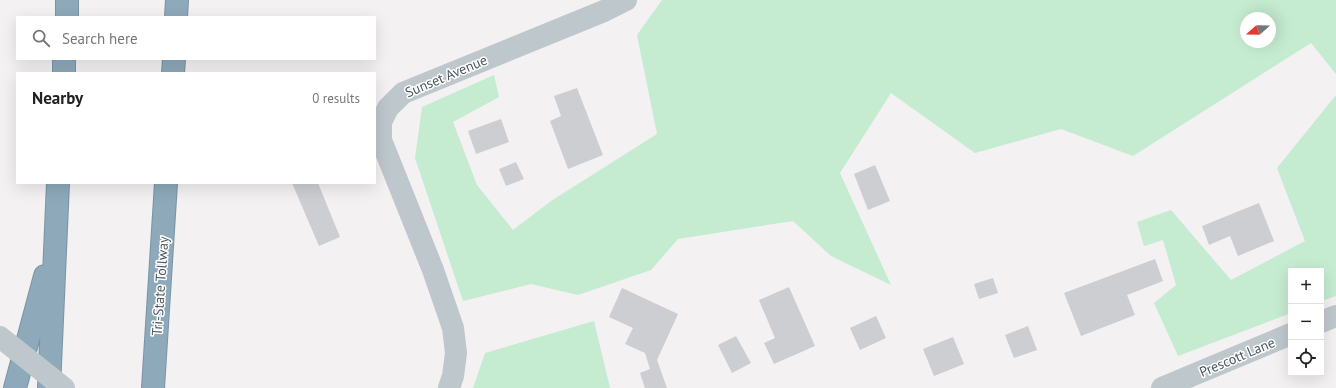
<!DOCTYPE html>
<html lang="en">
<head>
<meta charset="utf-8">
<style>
  body { margin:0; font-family:"PT Sans",sans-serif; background:#f6f6f6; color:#222 }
  .controls { position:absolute; right:12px; bottom:12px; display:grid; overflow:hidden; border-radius:0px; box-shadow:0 4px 16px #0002 }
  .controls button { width:36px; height:36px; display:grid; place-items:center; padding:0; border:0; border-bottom:1px solid #e0e0e0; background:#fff; color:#222; font:20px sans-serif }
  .compass { position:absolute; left:1240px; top:12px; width:36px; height:36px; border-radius:50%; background:#fff; box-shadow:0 4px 16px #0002; rotate:250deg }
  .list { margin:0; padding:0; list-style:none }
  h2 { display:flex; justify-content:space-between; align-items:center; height:52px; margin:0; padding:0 16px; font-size:17px }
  h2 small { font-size:13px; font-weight:400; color:#767676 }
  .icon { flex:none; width:22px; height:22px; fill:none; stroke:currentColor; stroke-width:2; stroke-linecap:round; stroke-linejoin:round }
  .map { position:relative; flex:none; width:1336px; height:388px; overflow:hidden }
  .search { position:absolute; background:#fff; box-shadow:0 4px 16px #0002; left:16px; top:16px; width:360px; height:44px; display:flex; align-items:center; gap:10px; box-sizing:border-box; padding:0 14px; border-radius:0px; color:#767676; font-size:15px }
  .panel { position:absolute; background:#fff; box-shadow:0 4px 16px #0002; left:16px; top:72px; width:360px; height:112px; border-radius:0px }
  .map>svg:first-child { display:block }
  .green { fill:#c5ebd0; fill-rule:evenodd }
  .building { fill:#ccced2 }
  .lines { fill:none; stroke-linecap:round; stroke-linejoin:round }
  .highway-casing { stroke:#7994a6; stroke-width:24 }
  .minor { stroke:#bec7cc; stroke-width:22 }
  .highway { stroke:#8ea9ba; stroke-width:22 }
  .minor-bridge { stroke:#bec7cc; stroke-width:22 }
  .labels { text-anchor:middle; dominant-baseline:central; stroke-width:3; stroke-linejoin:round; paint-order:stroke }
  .street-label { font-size:14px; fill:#4b565d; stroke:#fff }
</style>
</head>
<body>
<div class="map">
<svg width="1336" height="388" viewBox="0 0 1336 388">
  <rect width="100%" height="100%" fill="#f3f1f2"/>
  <path class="green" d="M662,0h674v74l-25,-31 -178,113 -72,-27 -86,24 -84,-60 -51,80 51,112 -60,-29 -38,-35 -115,18 -27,31 -73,25 -47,-11 -68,17 -48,-143 7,-51 72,-32 5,22 -46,25 24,63 36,45 38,-29 106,-67 -20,-99zM1246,18h24v24h-24z
    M1336,95v201l-15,5v-30h-30v42l-113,43 -24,-53 22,-18 -13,-45 -19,6 -7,-24 34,-12 60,70 74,-39 -28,-73z
    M594,321l16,67h-137l12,-35z"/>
  <path class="building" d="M577,88l26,67 -35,14 -18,-48 11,-5 -7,-20z
    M501,119l8,23 -33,12 -8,-23z
    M516,162l8,17 -18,7 -7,-17z
    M875,165l15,36 -22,9 -14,-36z
    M292,183h26l22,54 -21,9z
    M1259,203l15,38 -36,15 -8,-20 -21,9 -7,-19z
    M1155,259l8,22 -36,14 8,20 -54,21 -17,-43z
    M993,278l5,15 -19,6 -5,-15z
    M789,287l26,59 -41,18 -10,-21 11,-5 -16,-38z
    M622,288l56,26 -21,46 10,28h-22l-5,-15 10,-4 -5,-16 -20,-9 8,-16 -24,-11z
    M876,316l10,22 -26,12 -10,-22z
    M1028,326l9,24 -23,8 -9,-23z
    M736,336l15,27 -19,10 -14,-28z
    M953,337l11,27 -30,12 -11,-27z"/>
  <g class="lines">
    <g class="highway-casing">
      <path id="highway" d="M67,17v-17
        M176,17l1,-17
        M64,73v-14
        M173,73l1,-14
        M15,388l30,-112
        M49,388l9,-205
        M153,388l13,-205"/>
    </g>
    <path class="minor" d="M1321,322l15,-6
      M449,388l4,-12 3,-23 -3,-25 -20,-58 -52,-130v-18l7,-14 15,-15 201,-82 22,-11
      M1162,388l129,-54"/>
    <use href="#highway" class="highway"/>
    <path class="minor-bridge" d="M0,337l64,51"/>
  </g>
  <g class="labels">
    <g class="street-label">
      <text transform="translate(446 76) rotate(-23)">Sunset Avenue</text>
      <text transform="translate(160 286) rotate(-86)">Tri-State Tollway</text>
      <text transform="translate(1237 357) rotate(-23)">Prescott Lane</text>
    </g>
  </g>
</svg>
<div class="controls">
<button>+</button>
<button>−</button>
<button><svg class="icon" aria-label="locate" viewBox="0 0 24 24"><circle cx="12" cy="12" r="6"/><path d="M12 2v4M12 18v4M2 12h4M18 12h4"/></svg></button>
</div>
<svg class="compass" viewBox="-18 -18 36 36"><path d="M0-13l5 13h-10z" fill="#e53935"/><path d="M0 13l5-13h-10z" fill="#767676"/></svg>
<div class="search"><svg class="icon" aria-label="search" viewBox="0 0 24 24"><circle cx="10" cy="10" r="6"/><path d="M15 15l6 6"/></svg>Search here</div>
<section class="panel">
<h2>Nearby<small>0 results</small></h2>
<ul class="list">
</ul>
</section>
</div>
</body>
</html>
